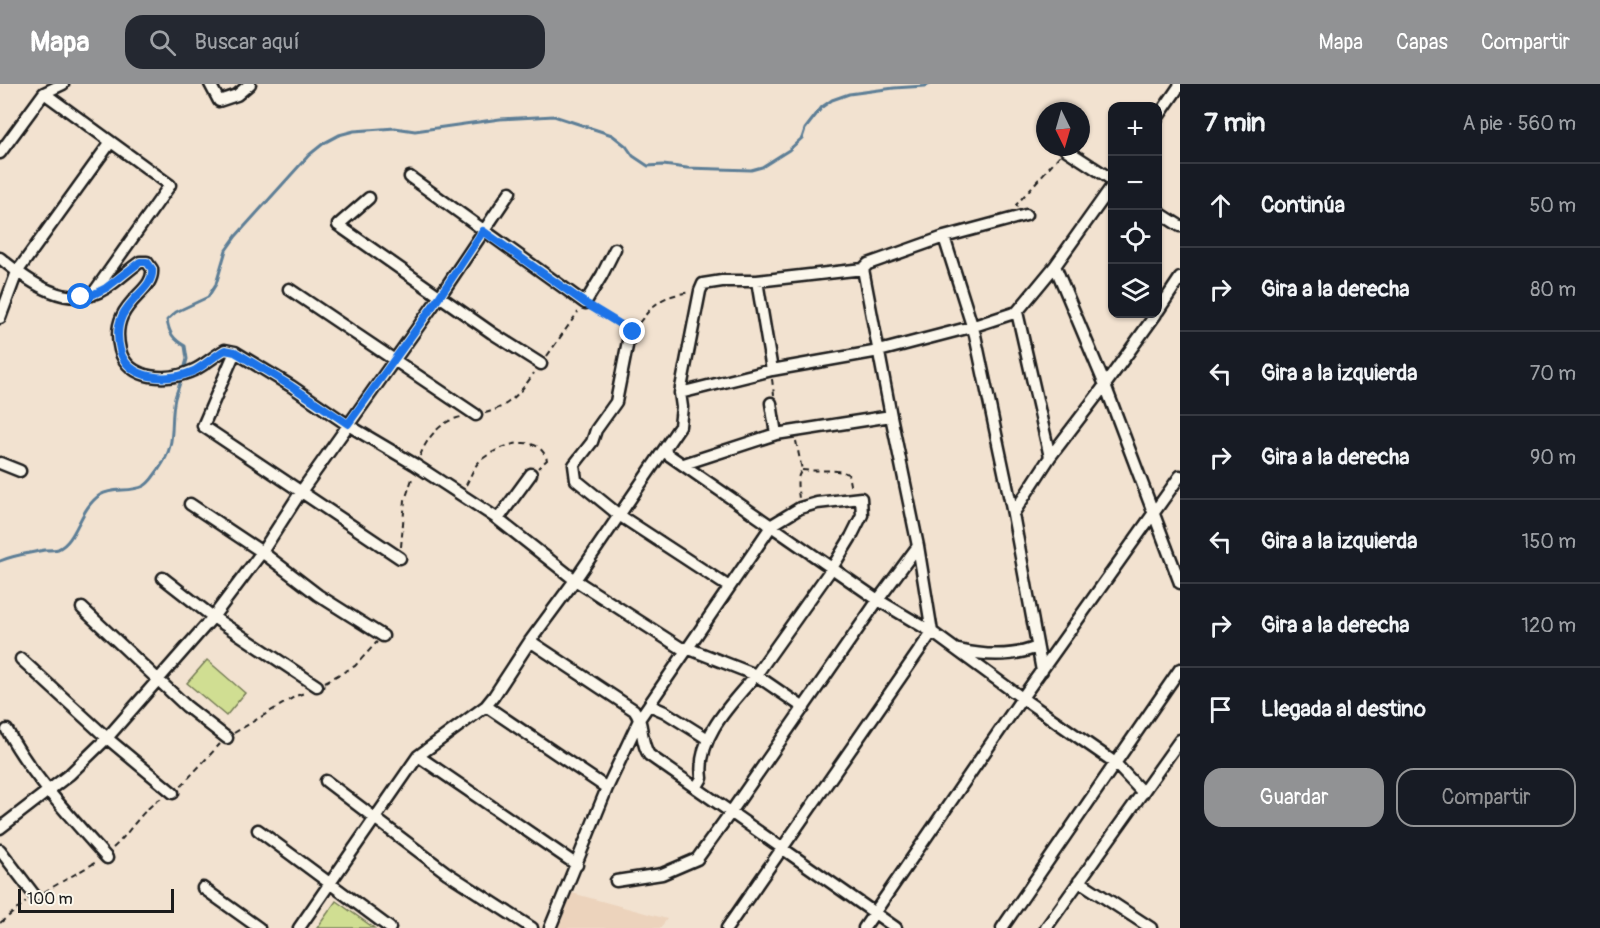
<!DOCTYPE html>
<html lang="es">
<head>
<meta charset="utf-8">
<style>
  body { margin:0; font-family:Pangolin,sans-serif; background:#242831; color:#f1f3f6 }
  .controls { position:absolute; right:18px; top:18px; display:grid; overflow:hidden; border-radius:12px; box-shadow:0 2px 4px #0004 }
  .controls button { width:54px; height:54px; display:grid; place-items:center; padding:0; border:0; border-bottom:2px solid #363941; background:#171b24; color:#f1f3f6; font:30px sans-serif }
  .compass { position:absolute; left:1036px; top:18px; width:54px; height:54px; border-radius:50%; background:#171b24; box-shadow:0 2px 4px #0004; rotate:175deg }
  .scale { position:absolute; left:18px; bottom:15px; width:156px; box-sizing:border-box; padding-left:6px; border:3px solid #1c1c1c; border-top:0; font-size:16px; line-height:21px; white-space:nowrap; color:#1c1c1c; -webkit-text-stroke:4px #fbf7ec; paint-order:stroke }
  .stop { position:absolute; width:18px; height:18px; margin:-14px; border:4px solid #1a73e8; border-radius:50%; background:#fff }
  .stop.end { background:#1a73e8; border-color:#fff; box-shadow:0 2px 6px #0008 }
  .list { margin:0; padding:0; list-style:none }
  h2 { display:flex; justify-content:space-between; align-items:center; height:78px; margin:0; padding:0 24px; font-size:26px }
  h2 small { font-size:20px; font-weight:400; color:#9ea1a6 }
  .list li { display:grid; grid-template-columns:39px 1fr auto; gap:18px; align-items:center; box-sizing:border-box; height:84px; padding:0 24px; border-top:2px solid #363941 }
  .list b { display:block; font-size:22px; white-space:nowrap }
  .list em { font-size:20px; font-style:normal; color:#9ea1a6 }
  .actions { display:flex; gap:12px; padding:18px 24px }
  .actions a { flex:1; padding:14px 0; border:2px solid #919294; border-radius:18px; text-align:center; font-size:21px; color:#919294 }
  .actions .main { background:#919294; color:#fff }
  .icon { flex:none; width:33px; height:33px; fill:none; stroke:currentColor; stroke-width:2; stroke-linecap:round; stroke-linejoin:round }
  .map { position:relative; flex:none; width:1180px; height:844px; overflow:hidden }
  header { display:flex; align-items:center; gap:36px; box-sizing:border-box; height:84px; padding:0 30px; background:#919294; color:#fff }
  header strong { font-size:28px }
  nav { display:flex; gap:33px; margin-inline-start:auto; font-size:21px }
  .search { width:420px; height:54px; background:#242831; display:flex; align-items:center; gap:15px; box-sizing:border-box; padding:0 21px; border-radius:18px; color:#9ea1a6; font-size:22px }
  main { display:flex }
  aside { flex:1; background:#171b24 }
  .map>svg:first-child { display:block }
  .built { fill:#ecd3bc }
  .green { fill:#d0de92; stroke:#767d57; stroke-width:1.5 }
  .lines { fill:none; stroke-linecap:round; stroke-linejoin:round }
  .stream { stroke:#5d7e96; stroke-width:3 }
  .minor-casing { stroke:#1c1c1c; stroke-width:15 }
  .path { stroke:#1c1c1c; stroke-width:2; stroke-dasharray:6 4.5; stroke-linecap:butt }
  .minor { stroke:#fbf7ec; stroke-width:10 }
  .route { stroke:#1a73e8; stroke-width:8 }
</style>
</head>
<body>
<header>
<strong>Mapa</strong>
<div class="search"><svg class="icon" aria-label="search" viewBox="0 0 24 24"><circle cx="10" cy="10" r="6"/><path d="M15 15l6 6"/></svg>Buscar aquí</div>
<nav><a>Mapa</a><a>Capas</a><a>Compartir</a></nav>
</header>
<main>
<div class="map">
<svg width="1180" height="844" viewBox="0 0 1180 844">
  <rect width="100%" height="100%" fill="#f2e2d0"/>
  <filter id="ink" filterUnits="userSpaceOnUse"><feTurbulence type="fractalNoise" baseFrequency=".0167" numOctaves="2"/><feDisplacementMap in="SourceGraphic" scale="12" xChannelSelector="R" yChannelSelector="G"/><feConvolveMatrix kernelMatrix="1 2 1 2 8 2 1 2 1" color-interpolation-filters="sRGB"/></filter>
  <g filter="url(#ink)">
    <path class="built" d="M572,809l95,26 -7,9h-102z"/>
    <path class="green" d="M207,576l38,33 -19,23 -39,-33z
      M336,817l38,27h-57z"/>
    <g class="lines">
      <path class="stream" d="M184,286l3,-11 -2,-13c-12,-7 -16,-13 -18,-26l9,-8 32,-15 8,-13 10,-34 10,-14 73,-81 15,-12 15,-8 15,-4 41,-3 20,3 85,-12 54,-3 58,19 14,11 7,10 15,10 15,-1 24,3 64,2 11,-3 27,-17 13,-12 3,-9 17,-22 10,-7 17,-6 45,-6 31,-2 5,-2
        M0,477c13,-6 30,-8 45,-11 3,0 10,0 13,-1 19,-8 21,-40 42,-54 13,-8 30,-2 44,-9 7,-4 10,-11 15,-17 19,-27 10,-43 16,-71 2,-7 5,-14 7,-22"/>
      <g class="minor-casing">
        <path id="minor" d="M210,0l9,17 18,-6 13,-11
          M44,9l126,92 -78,110
          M1158,33l22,-32
          M1065,65l43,28 4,4
          M0,69l44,-60 19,-9
          M410,93l175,126 17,-28 13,-26
          M369,114l-31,27 154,108 49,31
          M1158,128l22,14
          M944,153l31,98 38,179 29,157
          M0,174c29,24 69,54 106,30 12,-7 22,-18 34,-26h7l5,7c3,26 -44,32 -32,81 8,31 49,32 74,20 11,-5 20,-14 31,-20l10,2 56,34 57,39 66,39 81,53 80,63 106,68h6l69,27 76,-107 19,-31 11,-22 -1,-17 -44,5 -17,5 -28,17 -132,193 -33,70 -57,140
          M1055,182l50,119 75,198
          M757,197l15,89
          M289,205l187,126
          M1158,227l22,-33
          M1017,228l33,145
          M0,234l17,-46 93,-129
          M633,248l-5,9 -12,61 -20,28 -4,12 -18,23 2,15 43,35 110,72
          M235,268l-32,74 197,132
          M680,309l92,-23 107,-19 92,-24 46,-15 38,-46 57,-80
          M771,319l5,31
          M663,367l215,149 54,32 90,66 92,64 29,31
          M0,379l20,8
          M684,380l92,-30 115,-18
          M190,420l72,48 56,43 65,41
          M1013,430l37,-57 55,-72 51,-71
          M498,435l33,-45
          M163,494l50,39 104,69
          M82,524l104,98 41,32
          M530,557l104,69c11,14 5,30 15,45l247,173
          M959,566c26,6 54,7 78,-3
          M21,575l86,79 66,55
          M649,621l16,7 43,27
          M486,622l121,82
          M7,646c23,44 67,91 100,128
          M418,672l159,109
          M326,697l121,92 85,55
          M696,704l6,-10c-6,-41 30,-75 54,-103l48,33
          M0,744l70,-54 37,-36 106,-121 49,-65 38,-59 140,-197 70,-104
          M258,746l132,98
          M0,766l35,46
          M616,797l46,-7 35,-15 34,-47 147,-212 40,-54
          M1079,797l72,47
          M203,804l56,40
          M299,844l119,-172 68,-50 8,-10 36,-55 45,-61 105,-154 2,-19 -2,-14 20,-102 3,-7 19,-3h35l106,-12 5,-5 76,-27 82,-22
          M727,844l205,-296 -14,-86 -27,-130 -28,-147
          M864,844l158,-230 158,-222
          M1002,844l178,-259
          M1046,844l134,-188"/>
      </g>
      <path class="path" d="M1018,123l-2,-2 44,-50
        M593,224l31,19
        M639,239c17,-22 24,-27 52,-31
        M547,272l31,-44
        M772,295l2,16
        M485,329c24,-6 36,-21 49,-40
        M796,357l6,29c-7,9 -4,18 -3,29
        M420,372c7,-19 21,-35 41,-39
        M802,386c15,2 32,-2 46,4l3,16
        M466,401c4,-7 8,-19 14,-24 17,-15 58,-31 67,-1l-9,8
        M401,463l4,-47 8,-24
        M325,598l30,-16 22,-24
        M234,649l62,-37 11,-4
        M181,702l39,-42
        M113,764c17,-15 30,-41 51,-51
        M44,808l52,-30
        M0,839l26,-21"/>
      <use href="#minor" class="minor"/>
    </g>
  </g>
  <g class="lines" filter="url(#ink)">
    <path class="route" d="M81,213l11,-2 14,-7 34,-26h7l5,7c3,26 -44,32 -32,81 8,31 49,32 74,21 11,-6 20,-15 31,-21l10,2 56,34 57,38 92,-128 43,-65 102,72 48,29"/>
  </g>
</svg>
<div class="controls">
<button>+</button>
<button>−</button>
<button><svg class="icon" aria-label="locate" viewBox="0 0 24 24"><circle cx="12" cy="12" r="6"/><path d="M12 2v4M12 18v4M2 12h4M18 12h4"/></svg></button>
<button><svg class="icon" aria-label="layers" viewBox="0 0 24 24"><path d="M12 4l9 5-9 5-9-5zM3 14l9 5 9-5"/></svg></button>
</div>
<svg class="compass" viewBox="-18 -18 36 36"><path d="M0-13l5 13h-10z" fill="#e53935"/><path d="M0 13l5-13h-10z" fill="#9ea1a6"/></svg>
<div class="scale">100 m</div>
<div class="stop" style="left:81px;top:213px"></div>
<div class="stop end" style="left:633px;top:248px"></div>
</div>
<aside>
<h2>7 min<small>A pie · 560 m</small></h2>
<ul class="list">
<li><svg class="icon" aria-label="ahead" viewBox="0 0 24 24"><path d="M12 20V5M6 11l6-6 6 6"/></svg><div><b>Continúa</b></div><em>50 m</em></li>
<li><svg class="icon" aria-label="right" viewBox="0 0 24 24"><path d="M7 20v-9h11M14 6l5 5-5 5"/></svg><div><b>Gira a la derecha</b></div><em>80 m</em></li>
<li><svg class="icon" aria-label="left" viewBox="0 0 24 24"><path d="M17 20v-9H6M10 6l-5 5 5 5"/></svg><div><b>Gira a la izquierda</b></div><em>70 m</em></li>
<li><svg class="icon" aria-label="right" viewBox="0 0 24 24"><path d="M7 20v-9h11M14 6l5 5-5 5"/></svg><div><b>Gira a la derecha</b></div><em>90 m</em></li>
<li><svg class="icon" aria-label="left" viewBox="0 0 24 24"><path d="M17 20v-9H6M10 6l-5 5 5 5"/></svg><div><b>Gira a la izquierda</b></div><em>150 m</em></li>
<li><svg class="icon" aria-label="right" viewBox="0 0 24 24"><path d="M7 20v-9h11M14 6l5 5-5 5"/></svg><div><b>Gira a la derecha</b></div><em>120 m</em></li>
<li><svg class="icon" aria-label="arrive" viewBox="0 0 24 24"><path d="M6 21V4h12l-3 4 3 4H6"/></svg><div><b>Llegada al destino</b></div></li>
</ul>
<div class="actions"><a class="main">Guardar</a><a>Compartir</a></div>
</aside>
</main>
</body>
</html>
